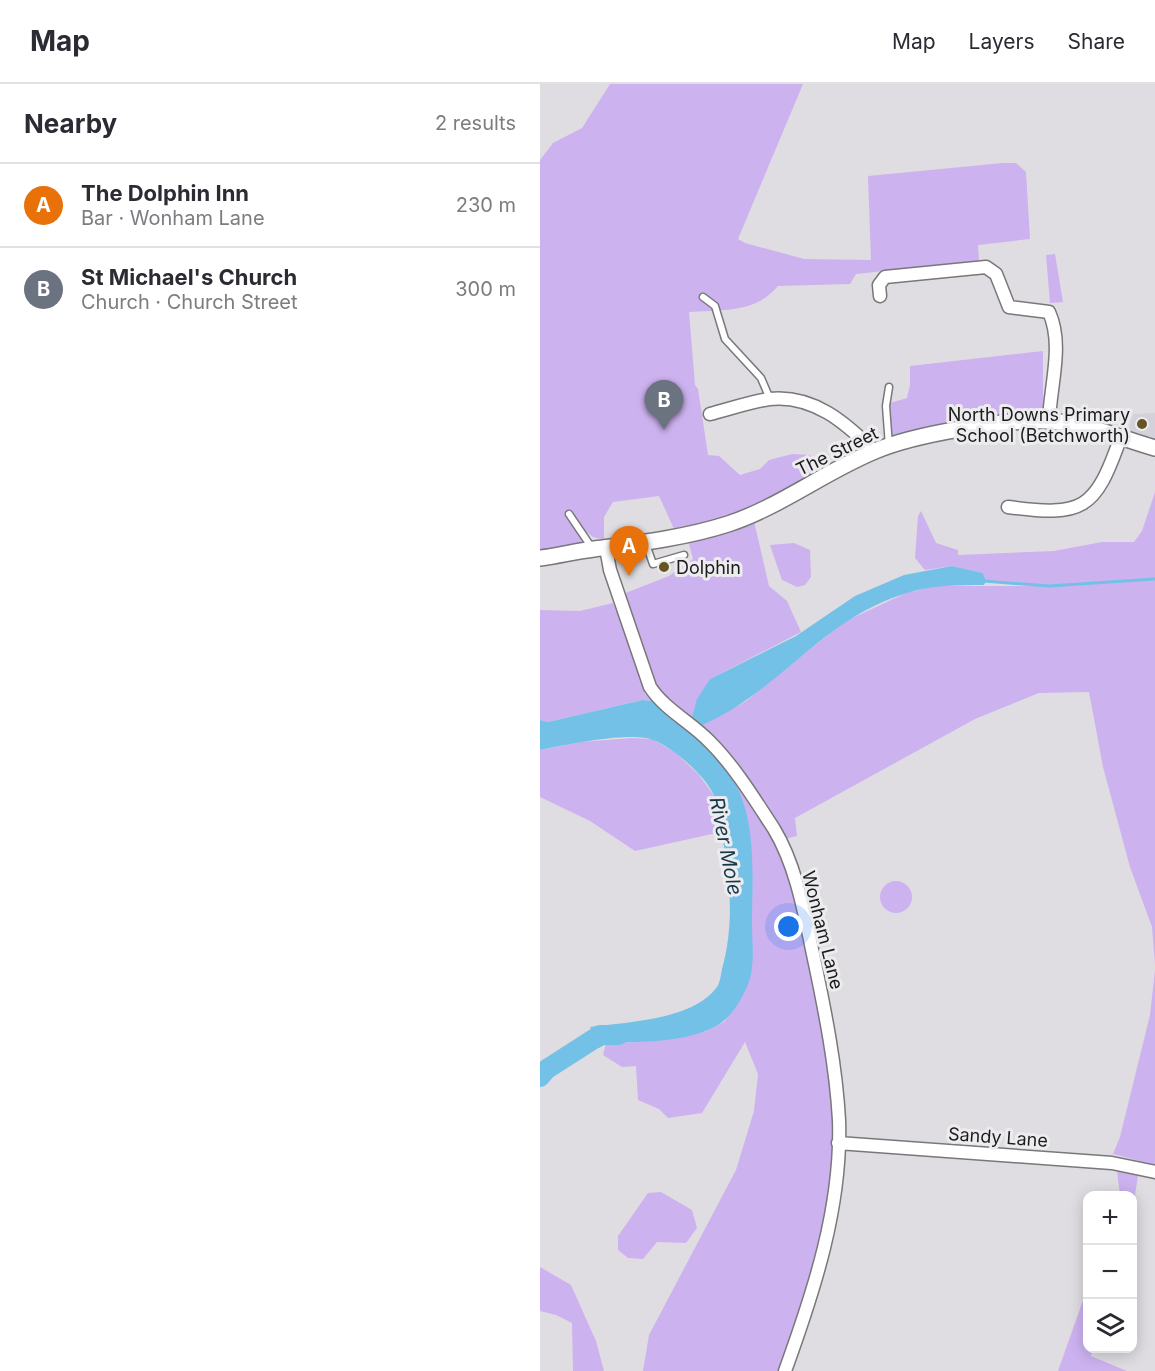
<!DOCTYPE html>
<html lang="en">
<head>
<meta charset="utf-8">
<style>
  body { margin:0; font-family:Inter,sans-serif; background:#f2f2f3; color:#2b2b33 }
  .controls { position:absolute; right:18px; bottom:18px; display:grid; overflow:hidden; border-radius:12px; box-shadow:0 3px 15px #0003 }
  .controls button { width:54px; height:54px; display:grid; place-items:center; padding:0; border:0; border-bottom:2px solid #e1e1e2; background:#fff; color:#2b2b33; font:30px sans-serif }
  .you { position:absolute; left:249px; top:843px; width:21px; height:21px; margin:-15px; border:4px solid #fff; border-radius:50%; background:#1a73e8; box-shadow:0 0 0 9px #1a73e833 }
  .badge { display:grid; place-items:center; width:39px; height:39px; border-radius:50%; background:#d93025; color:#fff; font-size:20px; font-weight:700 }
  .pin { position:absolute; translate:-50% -50px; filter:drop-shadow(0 2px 3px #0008) }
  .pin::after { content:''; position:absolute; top:32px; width:21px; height:18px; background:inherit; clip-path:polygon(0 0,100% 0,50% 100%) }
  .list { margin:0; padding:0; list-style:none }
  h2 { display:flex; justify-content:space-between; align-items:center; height:78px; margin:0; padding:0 24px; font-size:26px }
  h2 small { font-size:20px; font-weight:400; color:#7c7c81 }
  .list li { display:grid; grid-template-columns:39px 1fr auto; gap:18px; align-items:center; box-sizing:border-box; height:84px; padding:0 24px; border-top:2px solid #e1e1e2 }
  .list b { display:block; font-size:22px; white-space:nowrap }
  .list p { margin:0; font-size:20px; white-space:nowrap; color:#7c7c81 }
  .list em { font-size:20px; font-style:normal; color:#7c7c81 }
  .icon { flex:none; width:33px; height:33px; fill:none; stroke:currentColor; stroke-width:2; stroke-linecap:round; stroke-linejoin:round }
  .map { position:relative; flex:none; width:615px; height:1287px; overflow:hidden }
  header { display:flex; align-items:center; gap:36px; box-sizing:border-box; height:84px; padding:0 30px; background:#fff; border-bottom:2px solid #e1e1e2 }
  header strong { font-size:28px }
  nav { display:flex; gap:33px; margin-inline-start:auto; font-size:21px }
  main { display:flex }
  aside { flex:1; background:#fff }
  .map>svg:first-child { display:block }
  .built { fill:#d5d1db }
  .green { fill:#cdb2f0 }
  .water { fill:#74c1e8 }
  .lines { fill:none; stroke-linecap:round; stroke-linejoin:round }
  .stream { stroke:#74c1e8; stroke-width:3 }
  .river { stroke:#74c1e8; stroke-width:20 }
  .service-casing { stroke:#78777a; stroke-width:9 }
  .minor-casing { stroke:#78777a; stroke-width:15 }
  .tertiary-casing { stroke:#78777a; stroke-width:18 }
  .service { stroke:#fff; stroke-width:6 }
  .minor { stroke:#fff; stroke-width:12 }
  .tertiary { stroke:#fff; stroke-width:15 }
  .poi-dot { fill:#645522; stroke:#ecebee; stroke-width:2 }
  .labels { text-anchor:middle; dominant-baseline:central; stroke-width:6; stroke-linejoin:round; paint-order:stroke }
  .poi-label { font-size:18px; fill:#1b1b1c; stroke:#ecebee; text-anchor:end }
  .street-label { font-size:18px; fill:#1b1b1c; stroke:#ecebee }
  .water-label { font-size:20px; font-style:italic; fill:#153748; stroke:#ecebee }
</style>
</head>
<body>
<header>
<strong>Map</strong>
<nav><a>Map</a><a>Layers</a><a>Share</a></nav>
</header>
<main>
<aside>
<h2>Nearby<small>2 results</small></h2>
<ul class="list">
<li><span class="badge" style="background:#e8710a">A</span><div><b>The Dolphin Inn</b><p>Bar · Wonham Lane</p></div><em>230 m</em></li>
<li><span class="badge" style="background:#6b7280">B</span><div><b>St Michael's Church</b><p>Church · Church Street</p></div><em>300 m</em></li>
</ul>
</aside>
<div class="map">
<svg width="615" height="1287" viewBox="0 0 615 1287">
  <rect width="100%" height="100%" fill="#dfdde1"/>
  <path class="built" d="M615,329v30l-28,-9 6,-20z"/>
  <path class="green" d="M70,0h193l-65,155 7,4 59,16 67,1 -3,-84 135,-13h13l10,9 4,67 -52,6 1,16 -123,13 -6,10 -72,2c-24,28 -55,23 -89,26l6,73 3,4 10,66 11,1 21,19 20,-6 9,-9 23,-6 18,1 10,16 -2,4 -88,42 -55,14 -16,-35 -46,6 -9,15v23l-11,-3 -13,-10 -4,2 6,12 -3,3 -39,9v-393l13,-17 29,-15z
    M515,170l8,48 -13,1 -4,-48z
    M503,267v56l-7,9 -144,24 -2,-37 17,-5 3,-13v-19z
    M615,408v472l-3,-37 -22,-60 -27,-100 -14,-75 -50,1 -64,26 -180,99 2,18 -12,3 -86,-112 47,-26 98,-79 62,-29 29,-7h100l-49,-5 -3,-8 -31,-7 -27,4 -10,-12 3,-42 3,-5 15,32 22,7v5l96,-4 48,-9h32l8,-11z
    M214,437l15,65 18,15 14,31 -91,47 -19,42 -35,-30 -33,-97 46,-18 24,-17 -5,-19z
    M254,459l16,7 1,27 -6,8 -8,2 -15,-7 -12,-35z
    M73,519l12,27 20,64 7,7 -9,-1 -95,22 -8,-2v-110l40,1z
    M92,654l20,1 24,14 23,22 16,22 6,35 -86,19 -45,-30 -50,-24v-47l40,-8z
    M191,693l45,64 17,47 10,34 29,162 2,72 -10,71 -21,78 -24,66h-136l6,-36 87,-165 18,-59 4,-37 -13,-32 -43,71 -34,5 -9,-9 -21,-9 -2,-34 -14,1 -19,-12 3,-12 34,-1 64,-10 20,-10 17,-24 8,-18 3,-66 -8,-103z
    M340 813a16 16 0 1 1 32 0a16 16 0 1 1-32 0Z
    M615,886v195l-42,-11 7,-17 30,-122z
    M577,1087l21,5 -5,31 -1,-11 -12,-1z
    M121,1108l31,18 5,18 -11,15 -29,-1 -14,17 -15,-1 -10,-8v-14l30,-43z
    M0,1183l31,18 25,56 8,30h-31l-1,-48 -16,-8 -16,-4z
    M547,1205l1,59 5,1 -2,7 36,15h-69z"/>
  <path class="water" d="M412,482l31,7 3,8 -2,4c-26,0 -52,0 -77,8 -70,21 -107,71 -164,109 -13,10 -29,17 -44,25l-8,-6 6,-22 13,-20 86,-43 59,-40 49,-21z
    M103,616l9,1c30,21 59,44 79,75 27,43 21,99 21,147 0,19 3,41 -3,59 -5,13 -16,33 -28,41 -22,15 -57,18 -83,19 -14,1 -28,-2 -39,6l-9,-21c37,-5 103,-7 127,-40 3,-4 4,-13 5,-18 13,-46 8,-94 -1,-139 -2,-11 -3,-22 -6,-32 -7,-20 -42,-51 -62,-58 -22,-9 -88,5 -113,10v-30l8,2z"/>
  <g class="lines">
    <path class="stream" d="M443,497l66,5 106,-7"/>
    <path class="river" d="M0,993l7,-8 53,-34h19"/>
    <g class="service-casing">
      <path id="service" d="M163,213l12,9 10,33 36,39 9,21
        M349,362l-3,-40 3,-19
        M29,430l23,34
        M106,460l7,20 31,-9"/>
    </g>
    <g class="minor-casing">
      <path id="minor" d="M340,212l-1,-11 6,-8 101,-10 10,7 13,33 40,5c15,33 1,74 0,109
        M170,330c19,-5 40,-12 59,-15 44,-5 77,24 105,52
        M468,423c75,10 87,3 112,-68
        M66,464l4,22 40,117c15,23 41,35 60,55 25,25 45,58 64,87 23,38 31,88 40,130 11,52 22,107 25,161 3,86 -25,171 -54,251
        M298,1059l274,20 43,9"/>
    </g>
    <g class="tertiary-casing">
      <path id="tertiary" d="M0,474c18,-2 36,-7 54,-9 46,-6 90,-11 134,-25 52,-17 96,-52 147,-73 40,-17 130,-32 174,-30 36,2 72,17 106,27"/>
    </g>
    <use href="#service" class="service"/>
    <use href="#minor" class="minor"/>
    <use href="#tertiary" class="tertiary"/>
  </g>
  <g class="poi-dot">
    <circle cx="602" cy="340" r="6"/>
    <circle cx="124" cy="483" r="6"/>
  </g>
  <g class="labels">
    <g class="poi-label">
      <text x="590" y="330">North Downs Primary<tspan x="590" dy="21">School (Betchworth)</tspan></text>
      <text x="136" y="483" text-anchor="start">Dolphin</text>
    </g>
    <g class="street-label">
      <text transform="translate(297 367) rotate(-26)">The Street</text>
      <text transform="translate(283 846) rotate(76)">Wonham Lane</text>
      <text transform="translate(458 1053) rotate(4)">Sandy Lane</text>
    </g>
    <g class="water-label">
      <text transform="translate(186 762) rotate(79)">River Mole</text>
    </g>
  </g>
</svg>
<div class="controls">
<button>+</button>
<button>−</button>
<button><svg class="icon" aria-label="layers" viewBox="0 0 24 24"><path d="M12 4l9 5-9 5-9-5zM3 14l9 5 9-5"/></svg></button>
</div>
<div class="you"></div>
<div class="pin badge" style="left:89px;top:492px;background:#e8710a">A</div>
<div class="pin badge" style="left:124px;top:346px;background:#6b7280">B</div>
</div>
</main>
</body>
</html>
